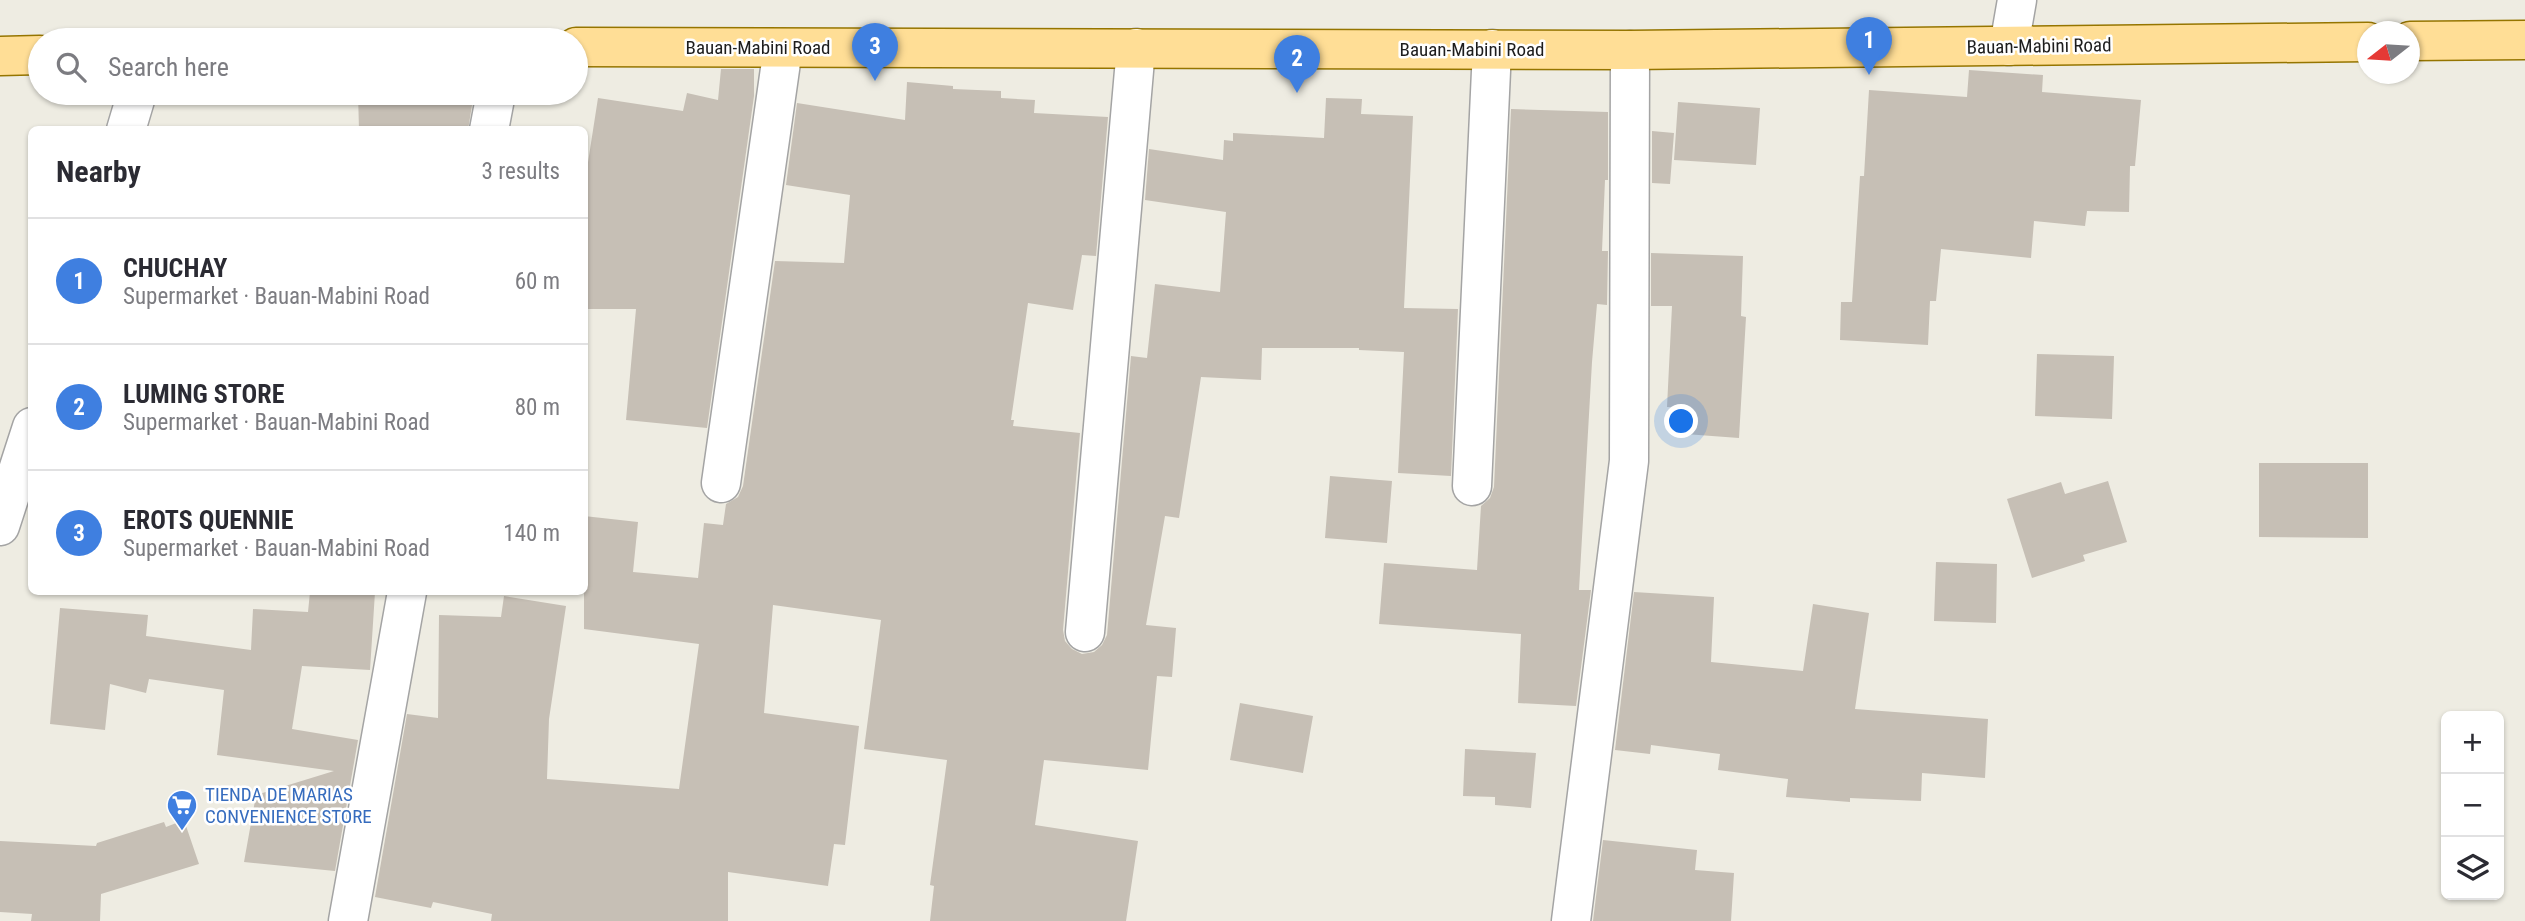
<!DOCTYPE html>
<html lang="en">
<head>
<meta charset="utf-8">
<style>
  body { margin:0; font-family:"Roboto Condensed",sans-serif; background:#f2f2f3; color:#2b2b33 }
  .controls { position:absolute; right:21px; bottom:21px; display:grid; overflow:hidden; border-radius:10px; box-shadow:0 2px 5px #0004 }
  .controls button { width:63px; height:63px; display:grid; place-items:center; padding:0; border:0; border-bottom:2px solid #e1e1e2; background:#fff; color:#2b2b33; font:35px sans-serif }
  .compass { position:absolute; left:2357px; top:21px; width:63px; height:63px; border-radius:50%; background:#fff; box-shadow:0 2px 5px #0004; rotate:253deg }
  .you { position:absolute; left:1682px; top:422px; width:24px; height:24px; margin:-18px; border:5px solid #fff; border-radius:50%; background:#1a73e8; box-shadow:0 0 0 10px #1a73e833 }
  .badge { display:grid; place-items:center; width:46px; height:46px; border-radius:50%; background:#0f766e; color:#fff; font-size:23px; font-weight:700 }
  .pin { position:absolute; translate:-50% -58px; filter:drop-shadow(0 2px 4px #0008) }
  .pin::after { content:''; position:absolute; top:37px; width:24px; height:21px; background:inherit; clip-path:polygon(0 0,100% 0,50% 100%) }
  .list { margin:0; padding:0; list-style:none }
  h2 { display:flex; justify-content:space-between; align-items:center; height:91px; margin:0; padding:0 28px; font-size:30px }
  h2 small { font-size:23px; font-weight:400; color:#7c7c81 }
  .list li { display:grid; grid-template-columns:46px 1fr auto; gap:21px; align-items:center; box-sizing:border-box; height:126px; padding:0 28px; border-top:2px solid #e1e1e2 }
  .list b { display:block; font-size:26px; white-space:nowrap }
  .list p { margin:0; font-size:23px; white-space:nowrap; color:#7c7c81 }
  .list em { font-size:23px; font-style:normal; color:#7c7c81 }
  .icon { flex:none; width:38px; height:38px; fill:none; stroke:currentColor; stroke-width:2; stroke-linecap:round; stroke-linejoin:round }
  .map { position:relative; flex:none; width:2525px; height:921px; overflow:hidden }
  .search { position:absolute; background:#fff; box-shadow:0 2px 5px #0004; left:28px; top:28px; width:560px; height:77px; display:flex; align-items:center; gap:18px; box-sizing:border-box; padding:0 24px; border-radius:38px; color:#7c7c81; font-size:26px }
  .panel { position:absolute; background:#fff; box-shadow:0 2px 5px #0004; left:28px; top:126px; width:560px; height:469px; border-radius:10px }
  .map>svg:first-child { display:block }
  .building { fill:#c6bfb5 }
  .lines { fill:none; stroke-linecap:round; stroke-linejoin:round }
  .minor-casing { stroke:#a4a4a4; stroke-width:41 }
  .major-casing { stroke:#957500; stroke-width:41 }
  .minor { stroke:#fff; stroke-width:38 }
  .major { stroke:#ffde96; stroke-width:38 }
  .labels { text-anchor:middle; dominant-baseline:central; stroke-width:5; stroke-linejoin:round; paint-order:stroke }
  .street-label { font-size:19px; fill:#1d1d1d; stroke:#fff }
  .shop-label { font-size:19px; fill:#366cbe; stroke:#fff; text-anchor:start }
</style>
</head>
<body>
<div class="map">
<svg width="2525" height="921" viewBox="0 0 2525 921">
  <rect width="100%" height="100%" fill="#eeece2"/>
  <path class="building" d="M721,69h33v27l-47,332 -81,-8 10,-111h-52v-121l14,-90 85,13 4,-18 31,7z
    M1969,70l74,5 -1,17 99,8 -6,66h-5l-1,46 -42,-1 -2,15 -51,-5 -3,37 -90,-9 -5,52h-6l-2,44 -88,-5 1,-38h11l8,-126h4l5,-86 98,7z
    M907,82l46,4v3l48,2v7l34,2 -1,13 74,4 -12,139 -14,-1 -9,55 -45,-7 -17,117h3l-1,6 67,7 -17,197 2,11 7,8 10,5 12,-2 8,-7 5,-10 24,-279 16,2 8,-74 65,8 6,-80 -81,-12 4,-51 74,11 1,-20 9,1v-8l91,5 2,-40 36,1 -1,15 52,2 -9,192 54,1 -7,167 -53,-3 6,-121 -45,-2v-2h-97l-1,32 -60,-3 -22,141 -14,-2 -19,109 30,3 -4,49 -15,-1 -9,94 -104,-10 -9,65 103,16 -12,80h-196l4,-35 -4,-1 17,-125 -83,-11 17,-129 -108,-15 -9,108 95,13 -14,119 -11,-1 -6,42 -100,-14v49h-237l1,-7 -59,-12 -2,6 -56,-11 32,-183 31,4 1,-103 62,2 3,-21 62,10 -17,113 -2,60 132,10 20,-145 -115,-15v-113l54,6 -5,50 65,6 6,-55 19,2 3,-21 12,-7 5,-11 32,-225 69,2 6,-68 -64,-10 11,-82 108,17z
    M358,93h116l-6,37h-109z
    M1678,102l82,6 -4,57 -82,-5z
    M1511,109l97,3v68h-3l-3,71h6l-1,54 -10,-1 -5,58 -13,228h12l-15,116 -58,-3 3,-69 -142,-10 5,-61 93,7 4,-64 9,-8 4,-11z
    M1652,131l22,2 -4,51 -18,-1z
    M1651,253l92,3 -2,60 5,1 -7,121 -54,-4 1,-26 -19,-1 5,-101h-21z
    M2037,354l77,2 -2,63 -77,-3z
    M2259,463h109v75l-109,-1z
    M1330,476l62,5 -5,62 -62,-5z
    M2108,481l19,61 -44,13 2,6 -53,17 -25,-79 54,-17 4,12z
    M1936,562l61,2 -1,59 -62,-2z
    M310,592h65l-5,78 -68,-4 -10,63 66,11 -23,131 -91,-9 12,-67 78,-24 -117,-16 7,-65 -75,-11 -3,14 -36,-9 -5,46 -55,-6 10,-116 88,7 -2,21 105,14 2,-41 55,3z
    M1634,592l80,5 -3,65 92,9 10,-67 56,9 -14,96 133,10 -3,59 -63,-5 -1,28 -71,-3v4l-64,-5 2,-18 -70,-9 2,-16 -69,-9 -1,9 -35,-4z
    M1240,703l73,13 -10,57 -73,-13z
    M1465,749l71,4 -5,55 -36,-3v-8l-32,-1z
    M184,820l15,44 -98,30 -1,27h-69l1,-7 -32,-2v-71l96,5 1,-3 67,-21 2,5z
    M1603,840l94,10 -2,20 39,3 -3,48h-138z"/>
  <g class="lines">
    <g class="minor-casing">
      <path id="minor" d="M2009,46l8,-46
        M126,130l11,-37
        M489,130l7,-37
        M721,483l62,-435
        M1472,486l20,-437
        M0,526l32,-99
        M1085,632l51,-584
        M348,921l59,-329
        M1571,921l58,-460 1,-411"/>
    </g>
    <g class="major-casing">
      <path id="major" d="M2410,41l115,-1
        M576,47l1054,3 738,-8
        M0,56l40,-1"/>
    </g>
    <use href="#minor" class="minor"/>
    <use href="#major" class="major"/>
  </g>
  <defs>
    <g id="supermarket-pin" transform="scale(1.575)"><path d="M0 17L-7.5 6A9.5 9.5 0 1 1 7.5 6Z" fill="#3f7fe0" stroke="#fff"/><path d="M-6-5.5h2.5l.6 2H6L4.5 2H-2.5L-4.4-4H-6ZM-1.5 3.2a1.3 1.3 0 1 0 .1 0ZM3 3.2a1.3 1.3 0 1 0 .1 0Z" fill="#fff"/></g>
  </defs>
  <g fill-rule="evenodd">
    <use href="#supermarket-pin" x="182" y="805"/>
  </g>
  <g class="labels">
    <g class="street-label">
      <text transform="translate(2039 46) rotate(-1)">Bauan-Mabini Road</text>
      <text x="758" y="47">Bauan-Mabini Road</text>
      <text x="1472" y="49">Bauan-Mabini Road</text>
    </g>
    <g class="shop-label">
      <text x="205" y="794">TIENDA DE MARIAS<tspan x="205" dy="22">CONVENIENCE STORE</tspan></text>
    </g>
  </g>
</svg>
<div class="controls">
<button>+</button>
<button>−</button>
<button><svg class="icon" aria-label="layers" viewBox="0 0 24 24"><path d="M12 4l9 5-9 5-9-5zM3 14l9 5 9-5"/></svg></button>
</div>
<svg class="compass" viewBox="-18 -18 36 36"><path d="M0-13l5 13h-10z" fill="#e53935"/><path d="M0 13l5-13h-10z" fill="#7c7c81"/></svg>
<div class="you"></div>
<div class="pin badge" style="left:1869px;top:75px;background:#3f7fe0">1</div>
<div class="pin badge" style="left:1297px;top:93px;background:#3f7fe0">2</div>
<div class="pin badge" style="left:875px;top:81px;background:#3f7fe0">3</div>
<div class="search"><svg class="icon" aria-label="search" viewBox="0 0 24 24"><circle cx="10" cy="10" r="6"/><path d="M15 15l6 6"/></svg>Search here</div>
<section class="panel">
<h2>Nearby<small>3 results</small></h2>
<ul class="list">
<li><span class="badge" style="background:#3f7fe0">1</span><div><b>CHUCHAY</b><p>Supermarket · Bauan-Mabini Road</p></div><em>60 m</em></li>
<li><span class="badge" style="background:#3f7fe0">2</span><div><b>LUMING STORE</b><p>Supermarket · Bauan-Mabini Road</p></div><em>80 m</em></li>
<li><span class="badge" style="background:#3f7fe0">3</span><div><b>EROTS QUENNIE</b><p>Supermarket · Bauan-Mabini Road</p></div><em>140 m</em></li>
</ul>
</section>
</div>
</body>
</html>
